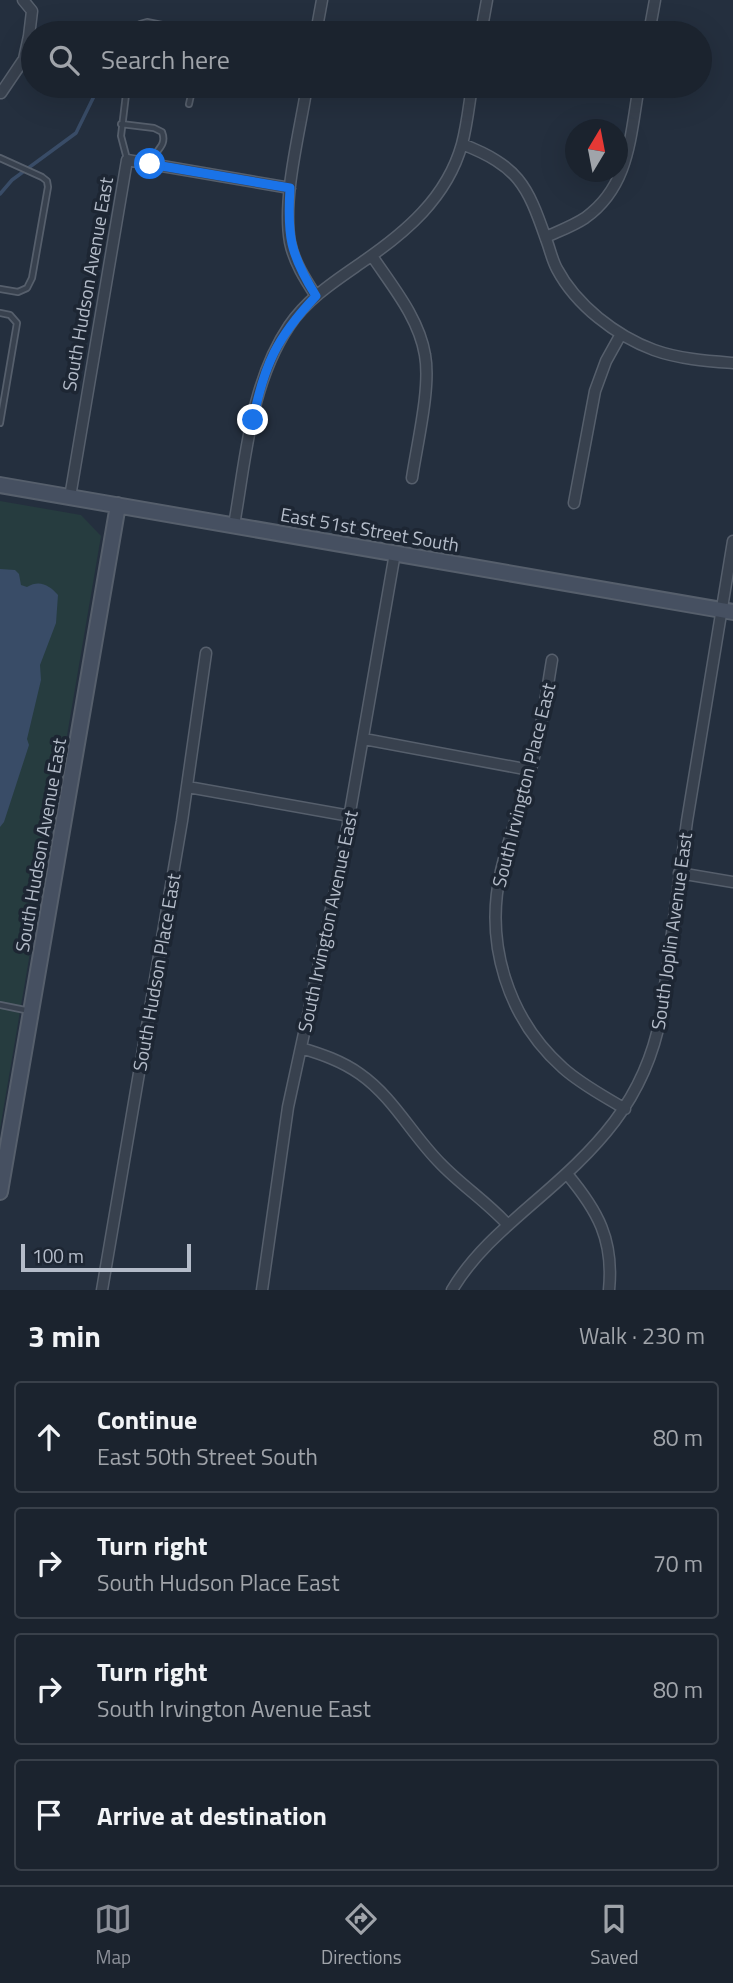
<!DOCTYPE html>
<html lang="en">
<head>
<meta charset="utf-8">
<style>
  body { margin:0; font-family:"Titillium Web",sans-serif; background:#282f3a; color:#f1f3f6 }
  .compass { position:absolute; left:565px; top:119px; width:63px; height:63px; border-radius:50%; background:#1b232e; box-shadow:0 7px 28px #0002; rotate:10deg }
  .scale { position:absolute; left:21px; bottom:18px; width:170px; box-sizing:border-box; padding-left:7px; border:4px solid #b4bcc9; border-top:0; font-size:19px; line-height:24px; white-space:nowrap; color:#b4bcc9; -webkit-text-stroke:5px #1d2633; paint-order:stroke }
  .stop { position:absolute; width:21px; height:21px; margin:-16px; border:5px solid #1a73e8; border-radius:50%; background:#fff }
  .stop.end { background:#1a73e8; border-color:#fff; box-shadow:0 2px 7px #0008 }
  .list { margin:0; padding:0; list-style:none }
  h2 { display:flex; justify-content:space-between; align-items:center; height:91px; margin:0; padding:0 28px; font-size:30px }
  h2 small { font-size:23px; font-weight:400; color:#a0a4aa }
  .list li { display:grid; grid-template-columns:46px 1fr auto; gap:21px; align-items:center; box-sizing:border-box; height:112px; margin:0 14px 14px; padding:0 14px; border:2px solid #39404a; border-radius:7px }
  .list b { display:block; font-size:26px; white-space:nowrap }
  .list p { margin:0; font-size:23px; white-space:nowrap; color:#a0a4aa }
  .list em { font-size:23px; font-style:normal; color:#a0a4aa }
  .icon { flex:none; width:38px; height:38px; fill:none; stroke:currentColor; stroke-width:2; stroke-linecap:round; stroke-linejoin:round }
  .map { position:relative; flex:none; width:733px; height:1290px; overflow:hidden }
  .search { position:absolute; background:#1b232e; box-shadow:0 7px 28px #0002; left:21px; right:21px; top:21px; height:77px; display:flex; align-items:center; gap:18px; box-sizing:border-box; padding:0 24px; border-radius:38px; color:#a0a4aa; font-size:26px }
  .sheet { height:595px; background:#1b232e }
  nav { display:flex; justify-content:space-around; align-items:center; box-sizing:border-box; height:98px; border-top:2px solid #39404a; background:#1b232e; font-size:19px; color:#a0a4aa }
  nav a { display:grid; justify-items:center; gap:4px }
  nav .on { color:#8c9099 }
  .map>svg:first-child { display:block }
  .green { fill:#263c3f }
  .water { fill:#394c67 }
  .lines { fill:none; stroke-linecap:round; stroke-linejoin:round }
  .stream { stroke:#394c67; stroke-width:3.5 }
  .lane-casing { stroke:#565f6c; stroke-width:8 }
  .street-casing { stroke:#565f6c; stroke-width:13 }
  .secondary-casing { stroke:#565f6c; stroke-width:18 }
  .lane { stroke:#38414e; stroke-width:4.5 }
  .street { stroke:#38414e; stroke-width:10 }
  .secondary { stroke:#465061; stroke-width:14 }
  .route { stroke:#1a73e8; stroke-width:9 }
  .labels { text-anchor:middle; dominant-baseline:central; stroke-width:7; stroke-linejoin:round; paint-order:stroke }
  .street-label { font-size:19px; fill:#b4bcc9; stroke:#1d2633 }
</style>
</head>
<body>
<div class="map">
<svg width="733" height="1290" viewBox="0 0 733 1290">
  <rect width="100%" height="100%" fill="#242f3e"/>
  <path class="green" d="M0,501l81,14 20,21 -101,593z"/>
  <path class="water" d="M0,569l15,1 4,4 2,11 6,2c13,-8 23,-1 31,8l-2,28 -16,42 1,15 -14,59 2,6 -25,77 -4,5z"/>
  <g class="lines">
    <path class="stream" d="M0,194l12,-14 64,-47 23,-47"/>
    <g class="lane-casing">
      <path id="lane" d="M136,33l4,-9 7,-2 40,8 3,3
        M127,86l-6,50 6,23
        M189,104l4,-18
        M121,124l33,4 8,4c6,15 -9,19 -12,32
        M0,158l42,19 5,4 1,6 -16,91 -5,10 -9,4 -18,-3
        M0,313l10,2 7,8 -17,100
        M0,1005l30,6"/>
    </g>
    <g class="street-casing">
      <path id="street" d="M316,33l6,-33
        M481,33l6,-33
        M649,33l6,-33
        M307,86c-7,45 -25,112 -17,156 4,20 15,37 26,54
        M1,93l23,-34 5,-23 3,-25 -9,-11
        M462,144c56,22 65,40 84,95 4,10 6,21 11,30 19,36 59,67 97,81 25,9 53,11 79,13
        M546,237c13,-6 27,-11 39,-19 45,-32 45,-82 54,-132
        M372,256c20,30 47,62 53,99 6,32 -8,89 -13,123
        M70,497l57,-337 163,28
        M574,503l21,-112 11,-30 15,-27
        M234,525c12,-67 16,-141 55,-199 18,-27 46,-45 72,-63 44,-30 86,-65 101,-119 5,-19 7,-39 10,-58
        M552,660c-6,36 -11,73 -21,109 -9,34 -22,67 -30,102 -17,72 7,148 62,197 19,17 41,28 62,41
        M364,739l166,31
        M188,787l162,29
        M679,873l54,9
        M301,1048c20,6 41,13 59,26 33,23 52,61 80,89 21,22 47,39 68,62
        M567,1174c31,37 47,66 42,116
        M102,1290l80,-469 24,-168
        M262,1290l26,-183 54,-249 53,-305
        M452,1290c20,-34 50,-60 80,-86 64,-55 113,-102 129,-189l26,-194 46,-280"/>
    </g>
    <g class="secondary-casing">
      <path id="secondary" d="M0,485l733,127
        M0,1192l118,-687"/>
    </g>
    <use href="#lane" class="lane"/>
    <use href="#street" class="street"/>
    <use href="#secondary" class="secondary"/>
  </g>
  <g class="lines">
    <path class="route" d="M150,164l140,24c-3,48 0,66 26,108 -39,41 -52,69 -63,124"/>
  </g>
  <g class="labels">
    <g class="street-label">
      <text transform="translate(87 284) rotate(-80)">South Hudson Avenue East</text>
      <text transform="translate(370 529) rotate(10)">East 51st Street South</text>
      <text transform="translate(523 785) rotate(-76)">South Irvington Place East</text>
      <text transform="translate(40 845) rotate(-80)">South Hudson Avenue East</text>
      <text transform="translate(327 921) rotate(-78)">South Irvington Avenue East</text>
      <text transform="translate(671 931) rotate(-82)">South Joplin Avenue East</text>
      <text transform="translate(156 972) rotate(-80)">South Hudson Place East</text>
    </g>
  </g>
</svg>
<svg class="compass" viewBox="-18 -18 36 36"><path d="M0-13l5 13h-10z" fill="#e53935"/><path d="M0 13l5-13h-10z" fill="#a0a4aa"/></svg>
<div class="scale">100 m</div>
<div class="stop" style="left:150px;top:164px"></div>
<div class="stop end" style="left:253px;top:420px"></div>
<div class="search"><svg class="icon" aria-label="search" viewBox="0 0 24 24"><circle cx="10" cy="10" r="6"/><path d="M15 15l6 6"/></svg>Search here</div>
</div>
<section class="sheet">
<h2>3 min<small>Walk · 230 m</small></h2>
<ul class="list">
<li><svg class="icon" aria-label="ahead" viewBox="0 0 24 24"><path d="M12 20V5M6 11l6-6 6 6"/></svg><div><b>Continue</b><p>East 50th Street South</p></div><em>80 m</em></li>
<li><svg class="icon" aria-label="right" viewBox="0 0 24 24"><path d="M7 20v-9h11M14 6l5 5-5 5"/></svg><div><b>Turn right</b><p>South Hudson Place East</p></div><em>70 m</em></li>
<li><svg class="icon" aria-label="right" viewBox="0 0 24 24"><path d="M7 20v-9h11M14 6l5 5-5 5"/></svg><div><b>Turn right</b><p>South Irvington Avenue East</p></div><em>80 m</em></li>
<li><svg class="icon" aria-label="arrive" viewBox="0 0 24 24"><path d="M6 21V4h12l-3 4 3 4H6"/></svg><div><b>Arrive at destination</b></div></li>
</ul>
</section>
<nav>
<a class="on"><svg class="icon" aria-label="map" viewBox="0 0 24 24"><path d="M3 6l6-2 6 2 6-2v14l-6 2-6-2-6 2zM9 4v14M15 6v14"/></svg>Map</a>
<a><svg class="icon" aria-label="directions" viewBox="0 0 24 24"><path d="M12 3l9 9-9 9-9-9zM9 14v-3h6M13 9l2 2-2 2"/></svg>Directions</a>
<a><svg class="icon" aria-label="saved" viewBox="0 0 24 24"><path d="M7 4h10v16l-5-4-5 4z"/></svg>Saved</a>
</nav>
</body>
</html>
